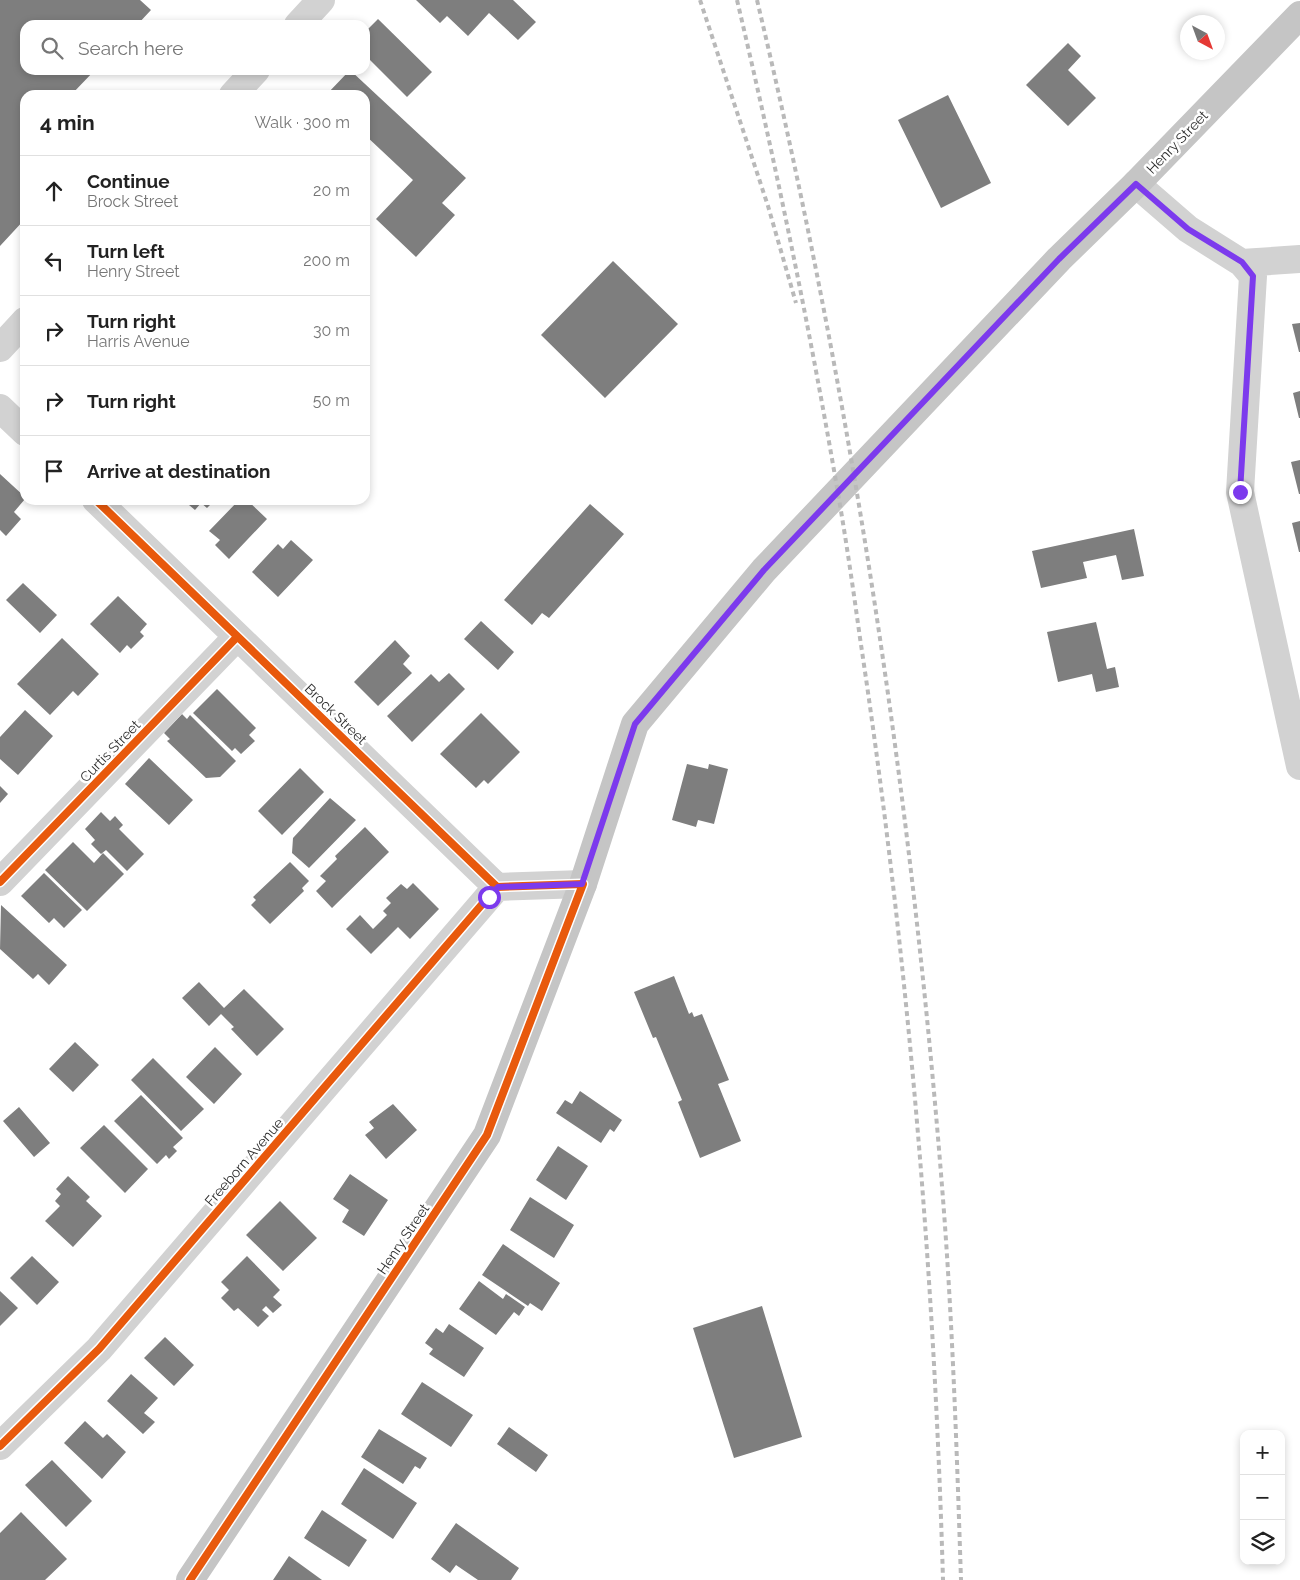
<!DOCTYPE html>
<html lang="en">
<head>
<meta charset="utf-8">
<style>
  body { margin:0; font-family:Raleway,sans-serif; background:#f2f2f2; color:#222 }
  .controls { position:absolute; right:15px; bottom:15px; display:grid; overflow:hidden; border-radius:10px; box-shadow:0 2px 8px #0003 }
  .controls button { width:45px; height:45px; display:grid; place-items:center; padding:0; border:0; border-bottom:1px solid #e0e0e0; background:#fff; color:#222; font:25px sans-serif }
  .compass { position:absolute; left:1180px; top:15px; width:45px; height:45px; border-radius:50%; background:#fff; box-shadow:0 2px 8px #0003; rotate:139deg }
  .stop { position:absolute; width:15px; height:15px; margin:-11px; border:4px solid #7c3aed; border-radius:50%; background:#fff }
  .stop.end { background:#7c3aed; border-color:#fff; box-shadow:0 1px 5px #0008 }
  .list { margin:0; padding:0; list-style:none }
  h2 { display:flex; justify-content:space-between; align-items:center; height:65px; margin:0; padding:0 20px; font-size:21px }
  h2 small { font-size:16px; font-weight:400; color:#767676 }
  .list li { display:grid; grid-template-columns:32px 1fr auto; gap:15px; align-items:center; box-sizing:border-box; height:70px; padding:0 20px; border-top:1px solid #e0e0e0 }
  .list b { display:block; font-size:19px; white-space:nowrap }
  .list p { margin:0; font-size:16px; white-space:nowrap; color:#767676 }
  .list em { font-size:16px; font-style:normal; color:#767676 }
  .icon { flex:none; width:28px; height:28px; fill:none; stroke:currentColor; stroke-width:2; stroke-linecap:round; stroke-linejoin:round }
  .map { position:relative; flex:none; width:1300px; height:1580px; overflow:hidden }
  .search { position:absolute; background:#fff; box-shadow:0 2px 8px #0003; left:20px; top:20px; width:350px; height:55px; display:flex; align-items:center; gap:12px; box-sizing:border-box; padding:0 18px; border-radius:15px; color:#767676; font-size:19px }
  .panel { position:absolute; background:#fff; box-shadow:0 2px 8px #0003; left:20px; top:90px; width:350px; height:415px; border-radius:15px }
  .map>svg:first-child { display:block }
  .building { fill:#7e7e7e }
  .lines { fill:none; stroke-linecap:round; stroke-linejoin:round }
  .minor { stroke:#d2d2d2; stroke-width:28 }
  .major { stroke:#c5c5c5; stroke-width:28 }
  .rail { stroke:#b9b9b9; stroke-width:4; stroke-dasharray:5 4; stroke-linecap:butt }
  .cycleway-casing { stroke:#fff; stroke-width:11 }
  .cycleway { stroke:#e8590c; stroke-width:8 }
  .route { stroke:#7c3aed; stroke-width:6 }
  .labels { text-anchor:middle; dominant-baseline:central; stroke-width:5; stroke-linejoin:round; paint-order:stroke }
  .street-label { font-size:14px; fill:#2d2d2d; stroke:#fff }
</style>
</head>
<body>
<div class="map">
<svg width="1300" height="1580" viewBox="0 0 1300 1580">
  <rect width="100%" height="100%" fill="#fff"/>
  <path class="building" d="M0,0h140l11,10 -14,15h-112v45h70l-24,25h-46v124l-25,27z
    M416,0h97l23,22 -18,18 -29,-27 -21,23 -21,-20 -7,7z
    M378,19l54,53 -25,25 -42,-42v-23z
    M1068,43l13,13 -13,14 28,28 -28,28 -42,-41z
    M350,70l116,108 -24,25 13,12 -39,42 -40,-38 37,-39 -48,-45v-40h-39z
    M948,95l43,88 -50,25 -43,-88z
    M613,261l65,63 -73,74 -64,-63z
    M1300,323v29h-1l-7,-28z
    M1300,391v27h-1l-6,-25z
    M1300,460v34h-1l-8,-32z
    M0,474l25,23v2l-11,13 7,7 -15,17 -6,-6z
    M183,500h32l-8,8 -6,-5 -6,7z
    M239,500h8l20,19 -38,40 -14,-14 5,-5 -11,-9z
    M590,504l34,30 -75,84 -7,-5 -10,12 -28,-25z
    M1300,521v31h-1l-7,-29z
    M1134,529l10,47 -22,4 -6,-25 -33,7 4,16 -46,10 -9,-37z
    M291,540l22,20 -35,37 -26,-25 26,-28 5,5z
    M23,583l34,32 -17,18 -34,-33z
    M118,596l29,28 -7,8 4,4 -13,13 -4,-4 -7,8 -30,-29z
    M481,621l33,31 -16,18 -34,-31z
    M1096,622l11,47 8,-2 4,20 -23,5 -4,-18 -34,8 -11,-50z
    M62,638l37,36 -21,22 -5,-5 -23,24 -33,-31z
    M395,640l15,16 -7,8 9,9 -34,33 -24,-24z
    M449,673l16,16 -53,53 -25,-26 44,-42 8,8z
    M217,689l39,39 -7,7 6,6 -14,13 -6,-6 -3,3 -39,-38z
    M25,710l28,26 -35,39 -18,-16v-22z
    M481,713l39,39 -32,32 -4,-4 -8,8 -36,-34z
    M182,714l5,5 3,-4 46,46 -16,16 -14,1 -39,-37 3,-2 -6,-6z
    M149,758l44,42 -24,25 -44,-41z
    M687,764l21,5 1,-5 19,5 -14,55 -16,-4 -2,7 -24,-7z
    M300,768l24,24 -42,43 -24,-24z
    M0,786l8,8 -8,9z
    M330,798l26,22 -47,48 -17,-15 1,-15z
    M101,812l9,9 5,-5 8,9 -4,4 25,25 -17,17 -21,-21 -5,4 -10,-10 4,-4 -10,-11z
    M365,827l24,25 -57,56 -16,-17 10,-10 -6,-5 17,-17 -2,-3z
    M73,842l21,21 9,-10 21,21 -37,37 -42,-41z
    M290,862l19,19 -7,7 2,3 -34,33 -19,-19 5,-5 -3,-3z
    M44,873l38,37 -18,18 -10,-10 -5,5 -28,-27z
    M413,883l26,26 -29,30 -12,-12 -27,27 -25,-25 14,-14 13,14 14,-14 -4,-4 8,-8 -5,-5 15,-14 6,5z
    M1,905l66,60 -18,20 -11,-11 -5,5 -33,-30z
    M674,976l15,38 3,-2 2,5 8,-3 27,66 -11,4 23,57 -41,17 -22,-56 4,-2 -26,-63 -3,1 -19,-46z
    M199,982l25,26 20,-19 40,40 -27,27 -26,-27 3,-2 -13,-13 -12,12 -27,-28z
    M75,1042l24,23 -26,27 -24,-23z
    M215,1047l27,27 -28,30 -28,-27z
    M153,1058l51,51 -23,22 -50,-51z
    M580,1091l42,29 -8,12 -4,-3 -9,14 -45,-30 9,-13 7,4z
    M141,1095l42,43 -10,9 4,4 -8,8 -3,-4 -9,9 -43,-43z
    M393,1104l24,26 -31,29 -21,-24 9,-7 -5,-6z
    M19,1107l31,36 -16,14 -31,-36z
    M104,1125l44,44 -23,24 -45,-45z
    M558,1146l30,20 -22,34 -30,-20z
    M350,1174l38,26 -24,36 -22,-14 7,-12 -16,-11z
    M68,1176l22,21 -4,4 16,15 -29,31 -28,-26 15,-15 -5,-5 6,-7 -5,-5z
    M530,1197l44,28 -20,33 -44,-28z
    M280,1201l37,37 -34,33 -37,-36z
    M503,1244l57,39 -18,28 -12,-8 -2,3 -46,-31z
    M32,1256l27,26 -22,23 -27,-27z
    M247,1256l33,34 -7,7 9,8 -9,8 -7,-7 -4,4 7,6 -11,11 -20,-19 -4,3 -13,-13 8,-8 -8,-8z
    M479,1281l24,18 3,-5 19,13 -6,9 -5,-4 -18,23 -37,-26z
    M0,1291l18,17 -18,18z
    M762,1306l40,131 -68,21 -41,-130z
    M449,1324l35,24 -20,29 -35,-23 4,-5 -8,-6 11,-15 7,5z
    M165,1337l29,28 -20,21 -30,-28z
    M131,1374l27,24 -14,15 11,9 -12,12 -36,-33z
    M422,1382l51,33 -22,32 -50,-33z
    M85,1421l18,17 4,-4 19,18 -24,27 -38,-36z
    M509,1427l39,28 -12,17 -39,-28z
    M379,1429l48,29 -7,11 -5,-3 -12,18 -42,-27z
    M52,1460l40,41 -26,26 -41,-42z
    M364,1468l53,35 -24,36 -52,-35z
    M322,1510l45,30 -18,27 -45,-29z
    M21,1512l46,47 -22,21h-45v-47z
    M456,1523l63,45 -8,12h-33l-22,-15 -6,8 -19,-14z
    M289,1556l33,24h-49z"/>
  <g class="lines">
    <path class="minor" d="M298,25l23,-25
      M233,95l23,-25
      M1136,184l52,45 54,34 58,-4
      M1242,263l11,13 -13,216 60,274
      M0,348l25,-27
      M0,408l25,24
      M96,500l401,387 86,-3
      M0,882l237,-245
      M0,1446l99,-97 398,-462"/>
    <path class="major" d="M190,1580l297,-445 96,-251 52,-160 129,-154 295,-311 77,-75 164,-169"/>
    <path class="rail" d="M700,0l68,206 28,97
      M737,0c40,169 75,339 104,511 7,42 13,84 19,127 47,312 74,627 83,942
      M757,0c95,398 156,804 187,1212 9,122 13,245 17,368"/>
    <g class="cycleway-casing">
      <path id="cycleway" d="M96,500l401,387 86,-3 -96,251 -297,445
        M0,882l237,-245
        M0,1446l99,-97 398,-462"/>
    </g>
    <use href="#cycleway" class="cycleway"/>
  </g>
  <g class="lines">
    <path class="route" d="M489,897l9,-10 84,-3 53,-160 129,-154 295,-311 77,-75 52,45 54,33 11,14 -13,216"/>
  </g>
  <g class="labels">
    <g class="street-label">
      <text transform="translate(1177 142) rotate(-46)">Henry Street</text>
      <text transform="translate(336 714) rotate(44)">Brock Street</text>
      <text transform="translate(110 751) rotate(-46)">Curtis Street</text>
      <text transform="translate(244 1162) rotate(-49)">Freeborn Avenue</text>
      <text transform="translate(403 1239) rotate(-56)">Henry Street</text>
    </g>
  </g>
</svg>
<div class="controls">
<button>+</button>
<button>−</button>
<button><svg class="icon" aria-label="layers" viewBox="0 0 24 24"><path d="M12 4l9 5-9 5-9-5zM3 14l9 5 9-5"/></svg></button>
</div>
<svg class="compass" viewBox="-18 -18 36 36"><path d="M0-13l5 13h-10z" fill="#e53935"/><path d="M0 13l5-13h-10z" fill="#767676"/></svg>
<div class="stop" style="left:489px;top:897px"></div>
<div class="stop end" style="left:1240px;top:492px"></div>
<div class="search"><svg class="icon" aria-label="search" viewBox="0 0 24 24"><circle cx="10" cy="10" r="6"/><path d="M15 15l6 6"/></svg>Search here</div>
<section class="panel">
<h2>4 min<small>Walk · 300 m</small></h2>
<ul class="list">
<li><svg class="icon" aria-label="ahead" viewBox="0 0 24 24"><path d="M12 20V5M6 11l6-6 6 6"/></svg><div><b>Continue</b><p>Brock Street</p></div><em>20 m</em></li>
<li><svg class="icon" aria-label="left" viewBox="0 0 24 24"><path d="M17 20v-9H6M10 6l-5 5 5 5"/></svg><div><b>Turn left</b><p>Henry Street</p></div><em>200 m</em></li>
<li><svg class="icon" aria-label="right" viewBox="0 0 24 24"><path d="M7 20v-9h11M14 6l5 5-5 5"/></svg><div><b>Turn right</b><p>Harris Avenue</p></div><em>30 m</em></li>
<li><svg class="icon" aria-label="right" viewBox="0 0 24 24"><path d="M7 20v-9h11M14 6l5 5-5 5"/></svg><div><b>Turn right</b></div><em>50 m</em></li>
<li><svg class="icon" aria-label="arrive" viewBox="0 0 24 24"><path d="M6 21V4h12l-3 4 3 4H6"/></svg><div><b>Arrive at destination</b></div></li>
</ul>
</section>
</div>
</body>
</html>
